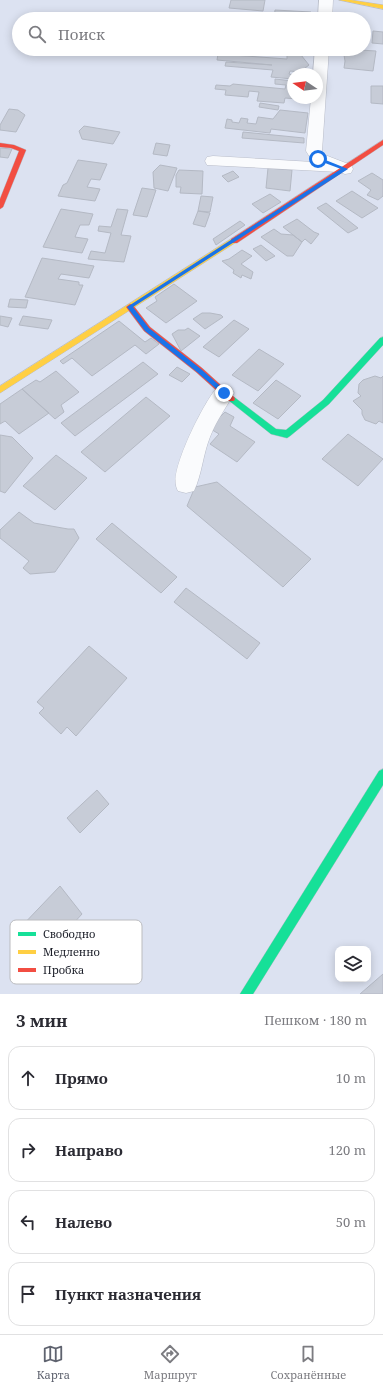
<!DOCTYPE html>
<html lang="ru">
<head>
<meta charset="utf-8">
<style>
  body { margin:0; font-family:"Noto Serif",serif; background:#f7f7f7; color:#2b2b33 }
  .controls { position:absolute; right:12px; bottom:12px; display:grid; overflow:hidden; border-radius:8px; box-shadow:0 2px 10px #0003 }
  .controls button { width:36px; height:36px; display:grid; place-items:center; padding:0; border:0; border-bottom:1px solid #e1e1e2; background:#fff; color:#2b2b33; font:20px sans-serif }
  .compass { position:absolute; left:287px; top:68px; width:36px; height:36px; border-radius:50%; background:#fff; box-shadow:0 2px 10px #0003; rotate:283deg }
  .stop { position:absolute; width:12px; height:12px; margin:-9px; border:3px solid #1a73e8; border-radius:50%; background:#fff }
  .stop.end { background:#1a73e8; border-color:#fff; box-shadow:0 1px 4px #0008 }
  .list { margin:0; padding:0; list-style:none }
  h2 { display:flex; justify-content:space-between; align-items:center; height:52px; margin:0; padding:0 16px; font-size:17px }
  h2 small { font-size:13px; font-weight:400; color:#7c7c81 }
  .list li { display:grid; grid-template-columns:26px 1fr auto; gap:12px; align-items:center; box-sizing:border-box; height:64px; margin:0 8px 8px; padding:0 8px; border:1px solid #e1e1e2; border-radius:12px }
  .list b { display:block; font-size:15px; white-space:nowrap }
  .list em { font-size:13px; font-style:normal; color:#7c7c81 }
  .icon { flex:none; width:22px; height:22px; fill:none; stroke:currentColor; stroke-width:2; stroke-linecap:round; stroke-linejoin:round }
  .map { position:relative; flex:none; width:383px; height:994px; overflow:hidden }
  .search { position:absolute; background:#fff; box-shadow:0 2px 10px #0003; left:12px; right:12px; top:12px; height:44px; display:flex; align-items:center; gap:10px; box-sizing:border-box; padding:0 14px; border-radius:22px; color:#7c7c81; font-size:15px }
  .sheet { height:340px; background:#fff }
  nav { display:flex; justify-content:space-around; align-items:center; box-sizing:border-box; height:56px; border-top:1px solid #e1e1e2; background:#fff; font-size:11px; color:#7c7c81 }
  nav a { display:grid; justify-items:center; gap:2px }
  nav .on { color:#5f636f }
  .map>svg:first-child { display:block }
  .building { fill:#c7ccd7; stroke:#b4b9c4 }
  .lines { fill:none; stroke-linecap:round; stroke-linejoin:round }
  .street-casing { stroke:#b9bdc9; stroke-width:1 }
  .fast-casing { stroke:#b9bdc9; stroke-width:1 }
  .slow-casing { stroke:#b9bdc9; stroke-width:1 }
  .jam-casing { stroke:#b9bdc9; stroke-width:1 }
  .street { fill:#fafbfd; fill-rule:evenodd }
  .fast { fill:#16e098; fill-rule:evenodd }
  .slow { fill:#ffcf43; fill-rule:evenodd }
  .jam { fill:#f24e42; fill-rule:evenodd }
  .route { fill:#1a73e8 }
  .key { fill:#fff; stroke:#bbbcbf; stroke-width:1 }
  .key-label { font-size:11px; fill:#1c1f29 }
</style>
</head>
<body>
<div class="map">
<svg width="383" height="994" viewBox="0 0 383 994">
  <rect width="100%" height="100%" fill="#dce2f1"/>
  <path class="building" d="M231,0h34l-2,11 -34,-3z
    M275,10l36,2 -1,7h-36z
    M373,31l10,1v12l-11,-1z
    M364,34h5l-1,9h-4z
    M343,49l33,2 -3,20 -29,-3 1,-7z
    M218,54l69,5v-5l14,1 8,10 -9,7 -10,-1 -1,3 4,1v4l-22,-2 2,-7 -48,-4 1,-4 46,3 -55,-5z
    M275,79l18,2v17l5,1 -13,-1 -1,5 -27,-2 2,-9 -10,-1 -1,6 -23,-2 1,-5 -11,-1 1,-4 14,1 3,-2 52,5 1,-4 -11,-1z
    M371,86h12v18l-12,-1z
    M260,103l19,3 -1,4 -19,-3z
    M9,109l9,1 7,5 -9,17 -16,-2v-5z
    M280,110l28,3 -3,20 -34,-4 -1,4 -45,-5 2,-9 5,1v2l7,1 2,-5 7,1 -1,4 9,1 2,-7 15,2z
    M84,126l36,6 -7,12 -31,-5 -3,-8z
    M243,132l61,6v5l-62,-5z
    M156,143l14,2 -3,11 -14,-2z
    M0,148l12,1 -4,9 -8,-1z
    M78,160l29,4 -7,16 -9,-1 -4,8 13,2 -5,12 -37,-5 5,-11 4,-2z
    M160,165l17,3 -9,23 -14,-3 -1,-16z
    M268,168l24,2 -2,21 -24,-3z
    M179,170l24,1 -1,23 -22,-1 1,-6h-5v-12z
    M233,171l6,6 -11,5 -6,-6z
    M372,173l11,7v16l-5,4 -11,-5 4,-5 -13,-9z
    M142,188l14,2 -9,27 -14,-2z
    M352,191l26,17 -16,10 -26,-17z
    M270,194l11,8 -18,11 -11,-9z
    M201,196l12,1 -3,15 -12,-1z
    M326,203l32,25 -10,5 -31,-25z
    M61,209l32,5 -4,11h-9l-5,12 13,2 -6,14 -39,-6z
    M117,209l11,1 -7,25 10,1 -7,26 -36,-3 3,-8 14,2 6,-20 -13,-2 1,-5 12,1z
    M198,211l12,2 -5,14 -12,-3z
    M297,219l17,13 5,2 -8,10 -6,-5 -3,3 -19,-15z
    M240,221l5,4 -29,20 -3,-6z
    M274,229l7,5 12,1 9,7 -9,14h-6l-26,-19z
    M261,245l14,11 -9,5 -13,-12z
    M242,250l10,6 -11,8 12,8 -2,7 -9,-4 -1,3 -8,-5 1,-3 -12,-9 7,-2z
    M42,258l52,8 -5,12 -28,-4 -3,5 21,3v3h4l-8,20 -50,-8z
    M174,284l23,17 -31,22 -20,-15 11,-7 -2,-4z
    M10,299l18,1 -2,8 -18,-1z
    M202,313h8l11,2 2,2 -18,12 -12,-10z
    M0,316l12,2 -4,9 -8,-2z
    M23,316l29,4 -4,9 -29,-4z
    M234,320l15,9 -30,28 -16,-10z
    M119,321l26,21 6,-4 8,6 -13,10 -11,-9 -43,31 -20,-18 -9,6 -3,-3z
    M188,328l12,8 -19,15 -9,-17 6,-4h7z
    M259,349l25,15 -26,27 -26,-16z
    M143,362l15,12 -83,62 -14,-13z
    M177,367l13,7 -8,8 -13,-7z
    M56,371l23,21 -18,13 3,7 -9,7 -33,-30 14,-9 4,2z
    M375,376l6,2 2,-2v47l-4,-2 -3,3 -11,-4 -3,-6v-4l-9,-9 8,-5 -3,-3 1,-9 4,-4z
    M276,380l25,16 -23,23 -25,-16z
    M22,389l27,24 -30,21 -14,-13 -5,3v-20z
    M146,397l24,19 -65,56 -24,-20z
    M225,412l9,5 -4,9 25,16 -18,20 -27,-18 9,-10 -10,-6z
    M348,434l35,25 -25,27 -36,-27z
    M0,435l12,2 21,21 -28,35 -5,-2z
    M56,455l31,23 -32,32 -32,-24z
    M217,482l94,77 -28,28 -96,-81 8,-19z
    M19,512l15,11 34,6h6l5,9 -24,34 -25,2 -7,-6 6,-7 -29,-23v-8z
    M112,523l65,54 -16,16 -65,-54z
    M186,588l74,55 -13,16 -73,-57z
    M89,646l38,32 -51,58 -9,-9 -6,7 -22,-21 5,-5 -7,-6z
    M97,790l12,14 -29,29 -13,-15z
    M60,886l22,28 -42,46 -22,-30z
    M383,974v20h-23z"/>
  <g class="lines">
    <g class="street-casing">
      <path id="street" d="M319,0h14l-1,19h-14z
        M315,49h14l-7,102 3,4 26,10 2,4 -2,4 -6,1 -6,-2 -132,-7 -2,-4 2,-4 6,-1 100,6 -7,-11 5,-53h6v-24h-4z
        M224,385l7,2 3,6c-8,15 -18,28 -24,44 -7,17 -8,37 -16,54l-8,2 -8,-2c-1,-2 -2,-4 -2,-6 -5,-17 28,-83 40,-96 2,-2 5,-3 8,-4z"/>
    </g>
    <g class="fast-casing">
      <path id="fast" d="M383,337v8l-54,59 -39,32 -3,2 -16,-4 -44,-35 1,-2h6l42,32 10,1 37,-30 57,-62z
        M383,769v16l-130,209h-13l139,-223z"/>
    </g>
    <g class="slow-casing">
      <path id="slow" d="M339,0h12l32,5v4z
        M231,239h6l1,2 -238,152v-7z"/>
    </g>
    <g class="jam-casing">
      <path id="jam" d="M383,140v5l-146,98h-6v-4z
        M0,143l14,2 12,5 -23,57 -3,2v-10l19,-48 -8,-3 -11,-1z
        M130,304l3,1 17,22 52,41 32,29 1,2 -1,2h-6l-32,-29 -52,-41 -18,-24z"/>
    </g>
    <use href="#street" class="street"/>
    <use href="#fast" class="fast"/>
    <use href="#slow" class="slow"/>
    <use href="#jam" class="jam"/>
  </g>
  <path class="route" d="M318,157l30,12 -215,138 16,21 52,41 25,22v3h-4l-25,-22 -52,-41 -18,-24 214,-138 -24,-9z"/>
  <rect x="10" y="920" width="132" height="64" rx="6" class="key"/>
  <rect x="18" y="932" width="18" height="4" fill="#16e098"/>
  <rect x="18" y="950" width="18" height="4" fill="#ffcf43"/>
  <rect x="18" y="968" width="18" height="4" fill="#f24e42"/>
  <g class="key-label">
    <text x="43" y="938">Свободно</text>
    <text x="43" y="956">Медленно</text>
    <text x="43" y="974">Пробка</text>
  </g>
</svg>
<div class="controls">
<button><svg class="icon" aria-label="layers" viewBox="0 0 24 24"><path d="M12 4l9 5-9 5-9-5zM3 14l9 5 9-5"/></svg></button>
</div>
<svg class="compass" viewBox="-18 -18 36 36"><path d="M0-13l5 13h-10z" fill="#e53935"/><path d="M0 13l5-13h-10z" fill="#7c7c81"/></svg>
<div class="stop" style="left:318px;top:159px"></div>
<div class="stop end" style="left:224px;top:393px"></div>
<div class="search"><svg class="icon" aria-label="search" viewBox="0 0 24 24"><circle cx="10" cy="10" r="6"/><path d="M15 15l6 6"/></svg>Поиск</div>
</div>
<section class="sheet">
<h2>3 мин<small>Пешком · 180 m</small></h2>
<ul class="list">
<li><svg class="icon" aria-label="ahead" viewBox="0 0 24 24"><path d="M12 20V5M6 11l6-6 6 6"/></svg><div><b>Прямо</b></div><em>10 m</em></li>
<li><svg class="icon" aria-label="right" viewBox="0 0 24 24"><path d="M7 20v-9h11M14 6l5 5-5 5"/></svg><div><b>Направо</b></div><em>120 m</em></li>
<li><svg class="icon" aria-label="left" viewBox="0 0 24 24"><path d="M17 20v-9H6M10 6l-5 5 5 5"/></svg><div><b>Налево</b></div><em>50 m</em></li>
<li><svg class="icon" aria-label="arrive" viewBox="0 0 24 24"><path d="M6 21V4h12l-3 4 3 4H6"/></svg><div><b>Пункт назначения</b></div></li>
</ul>
</section>
<nav>
<a class="on"><svg class="icon" aria-label="map" viewBox="0 0 24 24"><path d="M3 6l6-2 6 2 6-2v14l-6 2-6-2-6 2zM9 4v14M15 6v14"/></svg>Карта</a>
<a><svg class="icon" aria-label="directions" viewBox="0 0 24 24"><path d="M12 3l9 9-9 9-9-9zM9 14v-3h6M13 9l2 2-2 2"/></svg>Маршрут</a>
<a><svg class="icon" aria-label="saved" viewBox="0 0 24 24"><path d="M7 4h10v16l-5-4-5 4z"/></svg>Сохранённые</a>
</nav>
</body>
</html>
